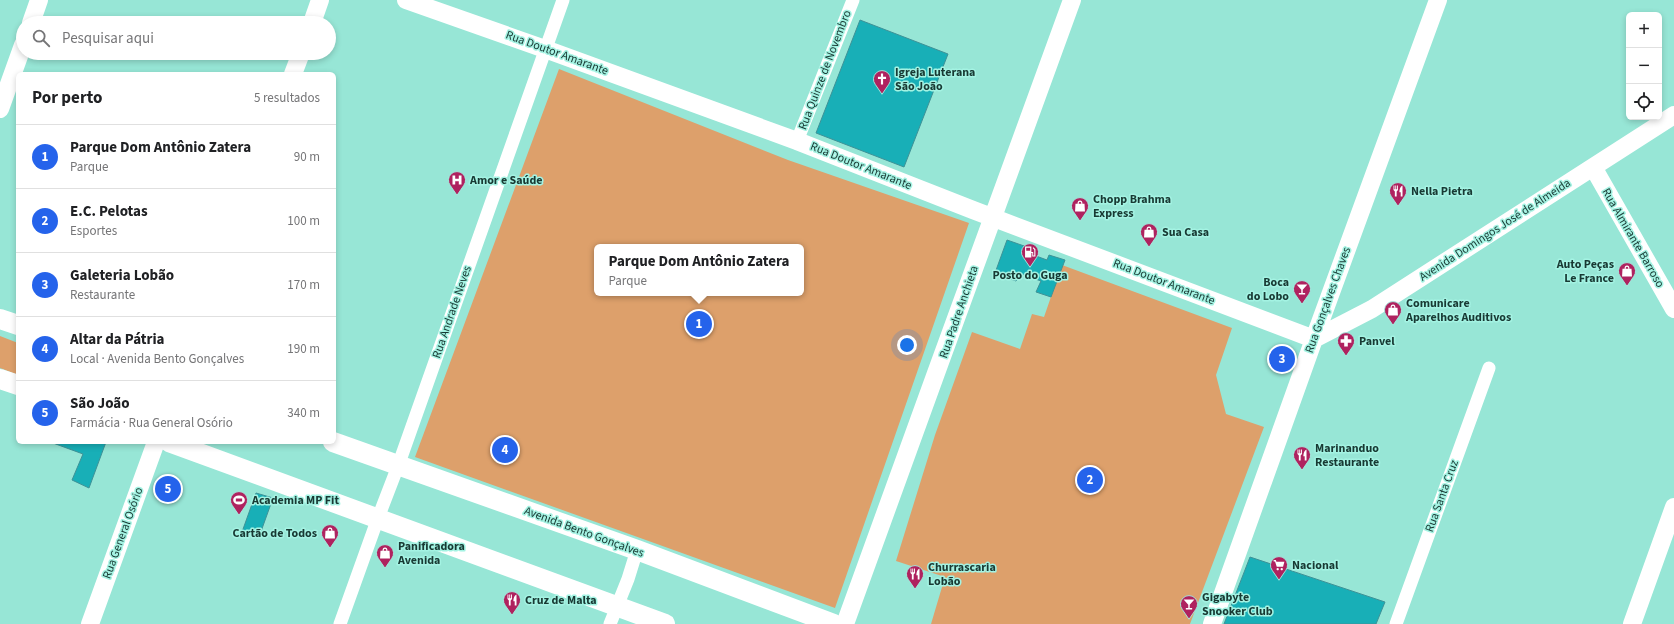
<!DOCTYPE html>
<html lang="pt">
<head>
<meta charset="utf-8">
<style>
  body { margin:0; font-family:"Source Sans 3",sans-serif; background:#f2f2f2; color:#202124 }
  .controls { position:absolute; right:12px; top:12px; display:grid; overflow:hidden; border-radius:6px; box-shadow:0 2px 6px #0003 }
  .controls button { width:36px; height:36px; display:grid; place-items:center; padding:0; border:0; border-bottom:1px solid #e0e0e0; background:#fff; color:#202124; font:20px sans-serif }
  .you { position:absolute; left:907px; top:345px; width:14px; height:14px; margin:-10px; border:3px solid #fff; border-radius:50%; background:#1a73e8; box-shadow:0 0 0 6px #1a73e833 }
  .badge { display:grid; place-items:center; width:26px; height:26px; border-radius:50%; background:#2563eb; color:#fff; font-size:13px; font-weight:700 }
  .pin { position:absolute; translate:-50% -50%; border:2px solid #fff; box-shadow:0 1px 4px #0006 }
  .popup { position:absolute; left:594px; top:244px; width:210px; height:52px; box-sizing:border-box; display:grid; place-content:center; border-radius:6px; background:#fff; filter:drop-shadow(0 1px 3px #0005); font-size:13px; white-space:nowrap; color:#757577 }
  .popup b { font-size:15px; color:#202124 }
  .popup::after { content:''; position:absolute; left:50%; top:100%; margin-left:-8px; border:8px solid transparent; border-top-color:#fff }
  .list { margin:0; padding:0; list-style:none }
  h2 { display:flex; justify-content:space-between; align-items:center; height:52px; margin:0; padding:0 16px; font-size:17px }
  h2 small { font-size:13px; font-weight:400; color:#757577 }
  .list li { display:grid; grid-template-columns:26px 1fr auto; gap:12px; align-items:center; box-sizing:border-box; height:64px; padding:0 16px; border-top:1px solid #e0e0e0 }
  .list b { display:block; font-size:15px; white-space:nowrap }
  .list p { margin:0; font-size:13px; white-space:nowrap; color:#757577 }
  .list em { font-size:13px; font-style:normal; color:#757577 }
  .icon { flex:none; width:22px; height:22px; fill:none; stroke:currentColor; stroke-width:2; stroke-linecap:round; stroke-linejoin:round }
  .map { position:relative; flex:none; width:1674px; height:624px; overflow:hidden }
  .search { position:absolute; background:#fff; box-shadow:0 2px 6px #0003; left:16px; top:16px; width:320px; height:44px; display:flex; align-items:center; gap:10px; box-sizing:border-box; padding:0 14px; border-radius:22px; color:#757577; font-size:15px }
  .panel { position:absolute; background:#fff; box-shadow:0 2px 6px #0003; left:16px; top:72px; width:320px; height:372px; border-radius:6px }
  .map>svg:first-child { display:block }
  .green { fill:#dda06b; fill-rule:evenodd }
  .building { fill:#18afb7; stroke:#3e9297 }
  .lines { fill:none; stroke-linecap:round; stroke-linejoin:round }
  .street { stroke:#fff; stroke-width:13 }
  .secondary { stroke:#fff; stroke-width:18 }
  .primary { stroke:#fff; stroke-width:20 }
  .labels { text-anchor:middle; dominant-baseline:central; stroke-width:3; stroke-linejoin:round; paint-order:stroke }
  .street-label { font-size:12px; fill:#183933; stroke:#a4f3e3 }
  .poi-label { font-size:12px; font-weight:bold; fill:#183933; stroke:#a4f3e3; text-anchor:start }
</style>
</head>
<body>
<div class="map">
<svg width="1674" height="624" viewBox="0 0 1674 624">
  <rect width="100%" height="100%" fill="#97e6d6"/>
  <path class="green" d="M559,69l229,91 181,63 -134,385 -420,-151zM597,247h204v46h-204z
    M1062,265l170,63 -16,47 10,39 38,13 -74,197h-259l14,-47 -49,-16 39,-126 37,-103 48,17 12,-35 12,3z
    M0,336l18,7v32l-18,-7z"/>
  <path class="building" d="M860,20l88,34 -44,113 -88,-34z
    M1007,240l20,7 -2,5 22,8 2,-5 16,5 -14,37 -15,-5 5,-11 -22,-8 -3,8 -21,-8z
    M54,442h52l-17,46 -17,-8 11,-26 -30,-11z
    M256,493l17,5 -14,39 -17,-5z
    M1250,557l135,45 -9,22h-152z"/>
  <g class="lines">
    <path class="street" d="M797,141l56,-141
      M340,624l38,-106 20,-52 165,-466
      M610,624l18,-45 9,-29
      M1396,624l93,-256"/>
    <path class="secondary" d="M406,0l139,49 252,92 176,69 341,129
      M31,23l8,-23
      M312,23l8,-23
      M293,74l8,-21
      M0,109l23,-64
      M1593,167l81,142
      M1314,339l58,-30 302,-194
      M90,624l66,-182
      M845,624c76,-208 150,-416 227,-624
      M1212,624l102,-285 124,-339
      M1632,624l42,-117"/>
    <path class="primary" d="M0,319l18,6
      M0,379l18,6
      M169,442l496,182
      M333,442l304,108 197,74"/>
  </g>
  <defs>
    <g id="church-pin" transform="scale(0.9)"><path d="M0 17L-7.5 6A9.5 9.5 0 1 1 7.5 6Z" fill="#af225f" stroke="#a4f3e3"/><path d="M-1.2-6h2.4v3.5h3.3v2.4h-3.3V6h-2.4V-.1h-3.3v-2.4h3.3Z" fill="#fff"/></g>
    <g id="hospital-pin" transform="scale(0.9)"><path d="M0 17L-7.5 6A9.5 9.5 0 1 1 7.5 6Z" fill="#af225f" stroke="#a4f3e3"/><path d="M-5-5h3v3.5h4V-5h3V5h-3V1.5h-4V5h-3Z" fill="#fff"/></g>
    <g id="restaurant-pin" transform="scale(0.9)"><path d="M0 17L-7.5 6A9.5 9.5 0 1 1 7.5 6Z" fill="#af225f" stroke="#a4f3e3"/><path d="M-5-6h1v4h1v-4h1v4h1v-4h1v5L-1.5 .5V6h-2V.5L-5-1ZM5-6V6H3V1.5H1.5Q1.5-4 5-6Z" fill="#fff"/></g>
    <g id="shop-pin" transform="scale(0.9)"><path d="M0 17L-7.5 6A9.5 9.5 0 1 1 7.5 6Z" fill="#af225f" stroke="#a4f3e3"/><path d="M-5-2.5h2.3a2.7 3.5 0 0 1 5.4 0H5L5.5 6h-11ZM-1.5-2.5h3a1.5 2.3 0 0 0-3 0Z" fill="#fff"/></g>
    <g id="fuel-pin" transform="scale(0.9)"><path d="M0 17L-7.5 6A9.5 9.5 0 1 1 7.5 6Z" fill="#af225f" stroke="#a4f3e3"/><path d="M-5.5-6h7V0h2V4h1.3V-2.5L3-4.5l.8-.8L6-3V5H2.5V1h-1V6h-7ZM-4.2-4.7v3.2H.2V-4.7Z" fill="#fff"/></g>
    <g id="bar-pin" transform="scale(0.9)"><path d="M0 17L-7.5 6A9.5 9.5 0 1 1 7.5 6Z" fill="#af225f" stroke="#a4f3e3"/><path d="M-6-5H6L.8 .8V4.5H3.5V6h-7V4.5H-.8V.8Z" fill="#fff"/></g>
    <g id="pharmacy-pin" transform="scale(0.9)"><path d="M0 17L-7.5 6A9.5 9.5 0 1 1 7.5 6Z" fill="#af225f" stroke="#a4f3e3"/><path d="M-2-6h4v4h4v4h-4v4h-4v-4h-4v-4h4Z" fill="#fff"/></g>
    <g id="stadium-pin" transform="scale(0.9)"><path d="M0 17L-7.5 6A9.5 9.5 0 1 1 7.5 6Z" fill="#af225f" stroke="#a4f3e3"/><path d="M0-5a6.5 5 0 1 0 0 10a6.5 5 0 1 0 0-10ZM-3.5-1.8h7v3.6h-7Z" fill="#fff"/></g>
    <g id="supermarket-pin" transform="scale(0.9)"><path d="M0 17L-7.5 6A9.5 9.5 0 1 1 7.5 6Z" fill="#af225f" stroke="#a4f3e3"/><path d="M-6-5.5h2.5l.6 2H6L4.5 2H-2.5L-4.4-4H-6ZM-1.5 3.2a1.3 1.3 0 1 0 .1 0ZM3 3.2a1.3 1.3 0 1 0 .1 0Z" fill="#fff"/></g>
  </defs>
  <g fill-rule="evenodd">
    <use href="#church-pin" x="882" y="79"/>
    <use href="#hospital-pin" x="457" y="180"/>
    <use href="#restaurant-pin" x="1398" y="191"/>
    <use href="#shop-pin" x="1080" y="206"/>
    <use href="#shop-pin" x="1149" y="232"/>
    <use href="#fuel-pin" x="1030" y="252"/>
    <use href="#shop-pin" x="1627" y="271"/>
    <use href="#bar-pin" x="1302" y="289"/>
    <use href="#shop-pin" x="1393" y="310"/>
    <use href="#pharmacy-pin" x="1346" y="341"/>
    <use href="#restaurant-pin" x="1302" y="455"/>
    <use href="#stadium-pin" x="239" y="500"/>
    <use href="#shop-pin" x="330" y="533"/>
    <use href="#shop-pin" x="385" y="553"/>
    <use href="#supermarket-pin" x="1279" y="565"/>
    <use href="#restaurant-pin" x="915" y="574"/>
    <use href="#restaurant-pin" x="512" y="600"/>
    <use href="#bar-pin" x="1189" y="604"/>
  </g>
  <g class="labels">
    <g class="street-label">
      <text transform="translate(557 53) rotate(20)">Rua Doutor Amarante</text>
      <text transform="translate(825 70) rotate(-69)">Rua Quinze de Novembro</text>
      <text transform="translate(861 166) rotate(22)">Rua Doutor Amarante</text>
      <text transform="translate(1495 230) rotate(-33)">Avenida Domingos José de Almeida</text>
      <text transform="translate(1633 238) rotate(60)">Rua Almirante Barroso</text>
      <text transform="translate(1164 282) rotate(21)">Rua Doutor Amarante</text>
      <text transform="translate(1328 300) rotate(-70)">Rua Gonçalves Chaves</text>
      <text transform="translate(452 312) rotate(-71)">Rua Andrade Neves</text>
      <text transform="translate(959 312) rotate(-71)">Rua Padre Anchieta</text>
      <text transform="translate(1442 496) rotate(-70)">Rua Santa Cruz</text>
      <text transform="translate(584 532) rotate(20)">Avenida Bento Gonçalves</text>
      <text transform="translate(123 533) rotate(-70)">Rua General Osório</text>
    </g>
    <g class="poi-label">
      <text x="895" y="72">Igreja Luterana<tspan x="895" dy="14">São João</tspan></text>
      <text x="470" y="180">Amor e Saúde</text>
      <text x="1411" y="191">Nella Pietra</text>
      <text x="1093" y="199">Chopp Brahma<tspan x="1093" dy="14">Express</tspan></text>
      <text x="1162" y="232">Sua Casa</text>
      <text x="1614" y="264" text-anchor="end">Auto Peças<tspan x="1614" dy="14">Le France</tspan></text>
      <text x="1030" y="275" text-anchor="middle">Posto do Guga</text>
      <text x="1289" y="282" text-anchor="end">Boca<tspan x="1289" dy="14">do Lobo</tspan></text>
      <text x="1406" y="303">Comunicare<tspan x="1406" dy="14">Aparelhos Auditivos</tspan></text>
      <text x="1359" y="341">Panvel</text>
      <text x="1315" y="448">Marinanduo<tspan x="1315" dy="14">Restaurante</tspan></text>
      <text x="252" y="500">Academia MP Fit</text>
      <text x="317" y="533" text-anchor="end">Cartão de Todos</text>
      <text x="398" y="546">Panificadora<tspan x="398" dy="14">Avenida</tspan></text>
      <text x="1292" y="565">Nacional</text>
      <text x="928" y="567">Churrascaria<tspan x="928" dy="14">Lobão</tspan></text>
      <text x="1202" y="597">Gigabyte<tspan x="1202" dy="14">Snooker Club</tspan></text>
      <text x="525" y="600">Cruz de Malta</text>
    </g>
  </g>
</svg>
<div class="controls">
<button>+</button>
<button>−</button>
<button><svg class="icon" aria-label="locate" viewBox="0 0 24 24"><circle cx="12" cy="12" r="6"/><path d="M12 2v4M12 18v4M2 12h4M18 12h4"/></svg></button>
</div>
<div class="you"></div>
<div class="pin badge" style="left:699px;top:324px">1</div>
<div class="popup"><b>Parque Dom Antônio Zatera</b>Parque</div>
<div class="pin badge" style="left:1090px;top:480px">2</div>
<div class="pin badge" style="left:1282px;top:359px">3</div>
<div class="pin badge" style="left:505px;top:450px">4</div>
<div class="pin badge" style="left:168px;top:489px">5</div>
<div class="search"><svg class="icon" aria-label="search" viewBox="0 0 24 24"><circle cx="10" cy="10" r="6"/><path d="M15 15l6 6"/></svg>Pesquisar aqui</div>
<section class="panel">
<h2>Por perto<small>5 resultados</small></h2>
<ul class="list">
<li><span class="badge">1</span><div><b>Parque Dom Antônio Zatera</b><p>Parque</p></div><em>90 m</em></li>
<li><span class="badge">2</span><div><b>E.C. Pelotas</b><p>Esportes</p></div><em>100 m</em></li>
<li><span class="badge">3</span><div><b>Galeteria Lobão</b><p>Restaurante</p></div><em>170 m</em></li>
<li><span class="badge">4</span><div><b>Altar da Pátria</b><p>Local · Avenida Bento Gonçalves</p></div><em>190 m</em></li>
<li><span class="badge">5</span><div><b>São João</b><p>Farmácia · Rua General Osório</p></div><em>340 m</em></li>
</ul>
</section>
</div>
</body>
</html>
